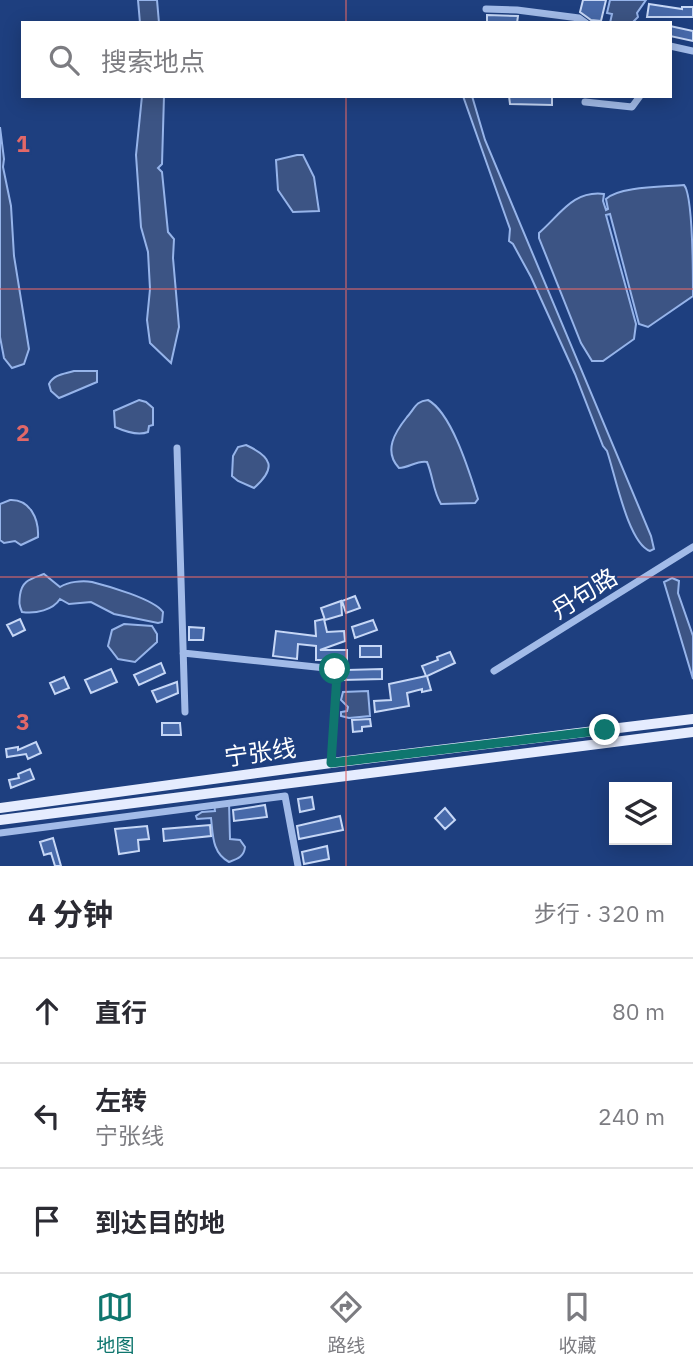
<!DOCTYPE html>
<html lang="zh">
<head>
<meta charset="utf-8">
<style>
  body { margin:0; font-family:"IBM Plex Sans","Noto Sans SC",sans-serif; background:#f2f2f3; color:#2b2b33 }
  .controls { position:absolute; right:21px; bottom:21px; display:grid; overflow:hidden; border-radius:0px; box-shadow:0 4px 18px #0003 }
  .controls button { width:63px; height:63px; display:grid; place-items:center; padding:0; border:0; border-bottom:2px solid #e1e1e2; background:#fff; color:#2b2b33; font:35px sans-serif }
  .stop { position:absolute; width:21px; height:21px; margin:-16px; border:5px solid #0f766e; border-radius:50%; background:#fff }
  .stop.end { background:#0f766e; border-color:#fff; box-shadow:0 2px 7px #0008 }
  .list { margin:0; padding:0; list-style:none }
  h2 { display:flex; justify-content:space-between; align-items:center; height:91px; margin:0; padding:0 28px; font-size:30px }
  h2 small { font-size:23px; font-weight:400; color:#7c7c81 }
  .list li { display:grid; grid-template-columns:46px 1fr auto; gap:21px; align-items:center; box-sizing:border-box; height:105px; padding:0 28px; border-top:2px solid #e1e1e2 }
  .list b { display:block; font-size:26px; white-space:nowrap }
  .list p { margin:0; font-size:23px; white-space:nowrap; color:#7c7c81 }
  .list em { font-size:23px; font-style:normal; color:#7c7c81 }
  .icon { flex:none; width:38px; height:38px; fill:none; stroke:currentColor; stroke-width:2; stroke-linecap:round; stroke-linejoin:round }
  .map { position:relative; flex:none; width:693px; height:866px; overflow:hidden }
  .search { position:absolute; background:#fff; box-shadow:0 4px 18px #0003; left:21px; right:21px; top:21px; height:77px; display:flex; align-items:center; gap:18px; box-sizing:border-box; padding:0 24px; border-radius:0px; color:#7c7c81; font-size:26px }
  .sheet { height:406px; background:#fff }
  nav { display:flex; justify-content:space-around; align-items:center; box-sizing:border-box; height:98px; border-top:2px solid #e1e1e2; background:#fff; font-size:19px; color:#7c7c81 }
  nav a { display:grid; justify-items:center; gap:4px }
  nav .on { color:#0f766e }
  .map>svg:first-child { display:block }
  .water { fill:#3c5484; stroke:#96b4ea; stroke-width:2 }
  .building { fill:#4769a9; stroke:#c6d7f6; stroke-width:2 }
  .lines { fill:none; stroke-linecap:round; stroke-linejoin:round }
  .minor { stroke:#a2bbe8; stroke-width:7 }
  .major { stroke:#e5ecfe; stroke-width:10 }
  .route { stroke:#0f766e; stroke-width:9 }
  .grid { fill:none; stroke:#e26868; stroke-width:2; stroke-opacity:0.55 }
  .labels { text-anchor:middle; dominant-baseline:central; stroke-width:5; stroke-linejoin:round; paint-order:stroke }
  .street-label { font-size:24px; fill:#fff; stroke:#1e3f7f }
  .grid-label { font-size:23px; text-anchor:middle; font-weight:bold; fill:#e26868; stroke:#1e3f7f; stroke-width:5; stroke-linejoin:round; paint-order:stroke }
</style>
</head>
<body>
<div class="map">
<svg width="693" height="866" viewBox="0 0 693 866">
  <rect width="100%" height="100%" fill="#1e3f7f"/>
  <path class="water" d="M138,0h19l2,23h-19z
    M610,0h36l-9,13 1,4 -6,6h-22l2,-9 -5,-1z
    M142,96h22l-2,68 -4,4 4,4 6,60 6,7 -1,19 6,69 -8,36 -21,-20 -3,-23 3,-31 -2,-37 -7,-25 -5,-72z
    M463,96h9l13,44 166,396 3,13 -4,2c-22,-8 -35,-77 -43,-100l-4,-5 -28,-72 -44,-97 -18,-33 -4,-3 1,-12z
    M0,127l4,32 -1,8 8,39 3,50 15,93 -5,15 -12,4 -8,-10 -4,-21z
    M297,155h6l11,22 5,34 -26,1 -15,-22 -2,-30z
    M684,185c9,10 9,91 9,111l-45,31 -9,-3 -29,-110 -4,1 30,109 -2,15 -31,22h-11l-11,-18 -42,-105v-5c21,-18 34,-43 65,-39l-1,7 3,9 2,-1 -2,-10c13,-13 59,-12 78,-14z
    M74,371h23v11l-33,14 -5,2 -8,-7 -2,-7c5,-10 16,-10 25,-13z
    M139,400l7,2 7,6v17l-4,1 -1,6c-10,4 -24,-1 -33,-5l-1,-16z
    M428,400c24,13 42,74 50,99l-3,4 -34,1c-8,-13 -8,-28 -14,-42 -10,-2 -18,6 -28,6 -16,-17 -4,-36 8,-51 8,-9 9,-16 21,-17z
    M246,445c26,12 31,23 8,43l-16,-7 -6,-5 1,-20 5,-9z
    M10,500c20,-1 29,19 28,37l-17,8 -6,-4 -11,2 -4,-3v-36z
    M44,574l16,13c8,-5 22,-7 32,-5 16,4 62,17 71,30l-1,10 -4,1 -44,-9 -23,-12 -22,2 -9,-5c-7,11 -24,15 -38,13 -3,-7 -3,-9 -2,-17 2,-15 11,-16 24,-21z
    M672,578l7,3 -1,12 15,43v43l-29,-97z
    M124,624l28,2 5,8v8l-22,20 -17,-3 -10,-13 4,-16z
    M368,691l2,25 -21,2 -8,-2v-4l6,-1 1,-4 -7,-7 2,-8z
    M229,802l1,37 10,1 5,7c-1,10 -8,12 -16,15 -17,-9 -16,-27 -18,-44l-14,1 -1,-3 6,-4 13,-1 -1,-7z"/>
  <path class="building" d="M583,0h23l-5,21 -10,-1 -11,-8z
    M649,4l33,5v-2h11v10h-46z
    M487,15l31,1 -1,7h-30z
    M670,26l23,5v10l-23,-5z
    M509,96h43v9l-42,-1z
    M355,596l5,12 -14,5 -4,-12z
    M341,601l1,14 -17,5 -4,-12z
    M20,619l5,11 -12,6 -6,-11z
    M324,619l3,13 17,-1 1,10 -25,9h27v20l35,-1v10l-39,1 -5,-20h-22v-14l-18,-2 -1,15 -24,-3 3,-25 40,5 -1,-15z
    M373,620l4,10 -22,8 -3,-11z
    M189,627l15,1 -1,12h-14z
    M360,646h21v11h-21z
    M450,652l5,11 -28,13 4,14 -9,2v-3l-15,4 2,13 -34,6 -1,-11 17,-1 -2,-16 37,-8 -4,-10 16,-6 -1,-3z
    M161,663l4,10 -26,12 -5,-10z
    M111,669l6,13 -26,11 -6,-13z
    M64,677l5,11 -14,6 -5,-11z
    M177,682l1,11 -21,9 -5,-11z
    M370,719l1,7 -9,1v4l-9,1 -1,-12z
    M162,723h18l1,12h-19z
    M36,742l5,11 -13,6 -2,-5 -19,3 -1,-8 12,-2v3z
    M30,769l4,10 -23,9 -2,-8 10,-2 -1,-4z
    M312,797l2,12 -14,3 -2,-13z
    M265,805l2,12 -33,4 -1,-11z
    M445,808l10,12 -10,9 -10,-11z
    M340,816l3,14 -44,9 -2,-13z
    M210,825l1,11 -47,5 -1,-12z
    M147,826l2,13 -11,1 1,11 -20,3 -4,-25z
    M53,838l8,28h-6l-4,-13 -7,2 -4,-13z
    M327,846l2,13 -25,5 -2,-12z"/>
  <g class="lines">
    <path class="minor" d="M486,9l31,1 62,8 7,5
      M670,46l23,5
      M585,102l47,5 8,-11
      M177,448l8,264
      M183,653l152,16 2,6 -6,88
      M494,671l199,-124
      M0,833l285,-37 13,70"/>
    <path class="major" d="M0,808l331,-45 362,-44
      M0,820l693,-88"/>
  </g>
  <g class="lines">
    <path class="route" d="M335,669l2,6 -6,88 274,-33"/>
  </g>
  <path class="grid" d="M346,0v23M346,96v770M0,289h693M0,577h693"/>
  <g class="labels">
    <g class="street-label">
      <text transform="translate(584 593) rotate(-32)">丹句路</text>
      <text transform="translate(260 752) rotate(-8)">宁张线</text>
    </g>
  </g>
  <g class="grid-label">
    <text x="23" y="152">1</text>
    <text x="23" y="441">2</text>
    <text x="23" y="730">3</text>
  </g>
</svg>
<div class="controls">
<button><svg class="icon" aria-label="layers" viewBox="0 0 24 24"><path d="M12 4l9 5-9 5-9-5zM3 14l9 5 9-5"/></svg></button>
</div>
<div class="stop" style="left:335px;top:669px"></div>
<div class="stop end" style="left:605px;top:730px"></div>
<div class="search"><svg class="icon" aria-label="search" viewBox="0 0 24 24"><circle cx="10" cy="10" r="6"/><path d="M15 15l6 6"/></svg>搜索地点</div>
</div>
<section class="sheet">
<h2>4 分钟<small>步行 · 320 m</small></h2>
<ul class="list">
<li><svg class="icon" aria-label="ahead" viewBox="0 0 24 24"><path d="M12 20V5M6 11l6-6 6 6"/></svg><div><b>直行</b></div><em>80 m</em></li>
<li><svg class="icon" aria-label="left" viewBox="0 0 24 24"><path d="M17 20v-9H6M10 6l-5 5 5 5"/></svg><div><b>左转</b><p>宁张线</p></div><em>240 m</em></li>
<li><svg class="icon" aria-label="arrive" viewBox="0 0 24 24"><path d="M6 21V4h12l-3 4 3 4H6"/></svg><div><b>到达目的地</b></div></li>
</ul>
</section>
<nav>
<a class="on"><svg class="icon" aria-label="map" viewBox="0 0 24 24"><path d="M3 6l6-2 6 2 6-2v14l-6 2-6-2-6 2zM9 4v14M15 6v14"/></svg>地图</a>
<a><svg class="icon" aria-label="directions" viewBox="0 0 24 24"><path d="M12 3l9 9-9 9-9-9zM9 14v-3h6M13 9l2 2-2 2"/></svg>路线</a>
<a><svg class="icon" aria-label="saved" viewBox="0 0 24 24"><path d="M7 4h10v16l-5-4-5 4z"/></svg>收藏</a>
</nav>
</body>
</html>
